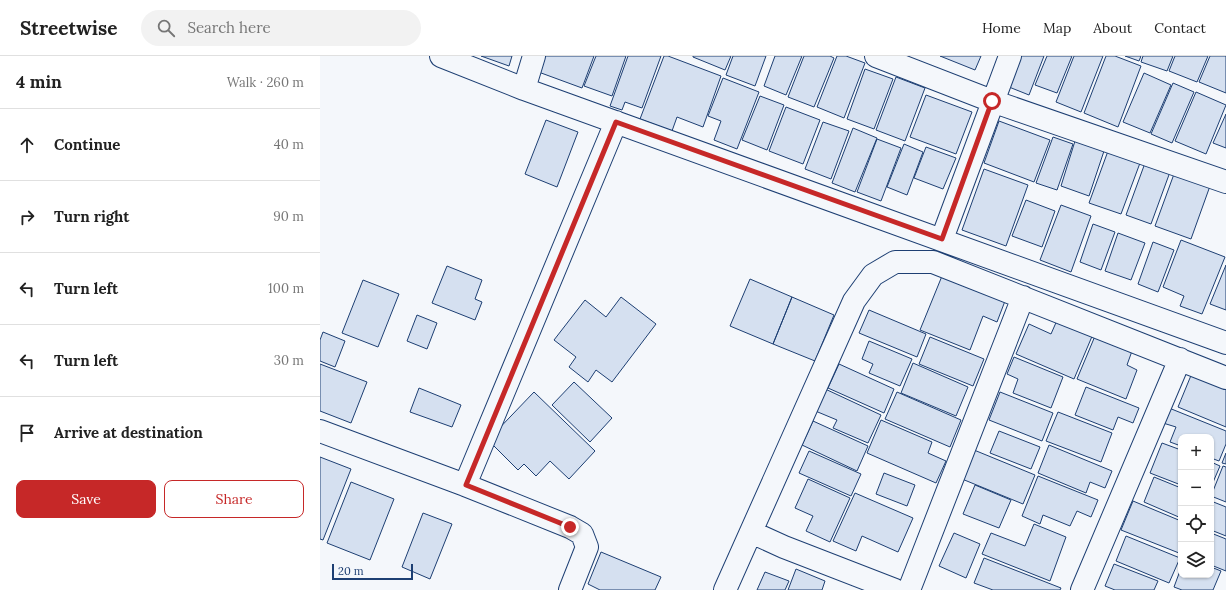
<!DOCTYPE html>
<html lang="en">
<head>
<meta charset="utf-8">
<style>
  body { margin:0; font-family:Lora,serif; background:#f2f2f2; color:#222 }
  .controls { position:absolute; right:12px; bottom:12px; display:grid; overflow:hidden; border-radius:8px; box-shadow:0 1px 3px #0004 }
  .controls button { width:36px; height:36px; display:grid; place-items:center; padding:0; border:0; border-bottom:1px solid #e0e0e0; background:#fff; color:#222; font:20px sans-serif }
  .scale { position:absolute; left:12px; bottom:10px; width:81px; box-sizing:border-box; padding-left:4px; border:2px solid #1d3f73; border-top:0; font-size:11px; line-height:14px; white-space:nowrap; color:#1d3f73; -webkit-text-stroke:3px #f4f7fb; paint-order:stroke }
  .stop { position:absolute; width:12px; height:12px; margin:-9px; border:3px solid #c62828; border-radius:50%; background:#fff }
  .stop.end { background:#c62828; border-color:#fff; box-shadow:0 1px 4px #0008 }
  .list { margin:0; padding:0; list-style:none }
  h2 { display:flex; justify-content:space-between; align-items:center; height:52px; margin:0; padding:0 16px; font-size:17px }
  h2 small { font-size:13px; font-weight:400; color:#767676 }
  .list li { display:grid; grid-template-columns:26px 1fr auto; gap:12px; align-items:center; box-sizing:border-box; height:72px; padding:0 16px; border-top:1px solid #e0e0e0 }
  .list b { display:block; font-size:15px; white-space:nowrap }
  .list em { font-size:13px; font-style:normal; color:#767676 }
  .actions { display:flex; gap:8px; padding:12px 16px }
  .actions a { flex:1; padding:9px 0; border:1px solid #c62828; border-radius:8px; text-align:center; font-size:14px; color:#c62828 }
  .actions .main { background:#c62828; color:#fff }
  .icon { flex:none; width:22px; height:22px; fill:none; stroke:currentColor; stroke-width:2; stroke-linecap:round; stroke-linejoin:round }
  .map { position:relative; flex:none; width:906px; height:534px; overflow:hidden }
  header { display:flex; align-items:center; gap:24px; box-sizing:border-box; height:56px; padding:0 20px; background:#fff; border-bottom:1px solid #e0e0e0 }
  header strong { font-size:19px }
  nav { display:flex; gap:22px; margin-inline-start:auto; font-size:14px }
  .search { width:280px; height:36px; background:#f2f2f2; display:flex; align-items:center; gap:10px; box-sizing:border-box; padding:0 14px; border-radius:22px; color:#767676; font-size:15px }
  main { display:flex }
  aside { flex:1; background:#fff }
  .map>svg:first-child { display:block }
  .building { fill:#d5e0f0; stroke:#1d3f73 }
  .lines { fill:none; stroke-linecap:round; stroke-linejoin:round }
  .minor-casing { stroke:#1d3f73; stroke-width:24 }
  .minor { stroke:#f4f7fb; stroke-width:22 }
  .route { stroke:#c62828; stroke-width:5 }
</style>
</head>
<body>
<header>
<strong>Streetwise</strong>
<div class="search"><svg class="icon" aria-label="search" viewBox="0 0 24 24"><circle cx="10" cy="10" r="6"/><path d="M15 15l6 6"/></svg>Search here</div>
<nav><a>Home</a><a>Map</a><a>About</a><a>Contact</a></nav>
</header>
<main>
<aside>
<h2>4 min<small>Walk · 260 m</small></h2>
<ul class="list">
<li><svg class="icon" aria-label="ahead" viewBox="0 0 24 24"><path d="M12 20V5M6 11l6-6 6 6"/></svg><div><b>Continue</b></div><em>40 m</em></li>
<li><svg class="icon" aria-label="right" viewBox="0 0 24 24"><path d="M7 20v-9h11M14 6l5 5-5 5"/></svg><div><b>Turn right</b></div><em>90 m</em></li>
<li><svg class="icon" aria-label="left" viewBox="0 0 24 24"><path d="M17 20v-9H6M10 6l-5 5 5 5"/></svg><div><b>Turn left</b></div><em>100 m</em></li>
<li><svg class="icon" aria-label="left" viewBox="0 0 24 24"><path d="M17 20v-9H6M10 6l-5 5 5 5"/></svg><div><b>Turn left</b></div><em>30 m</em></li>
<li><svg class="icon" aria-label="arrive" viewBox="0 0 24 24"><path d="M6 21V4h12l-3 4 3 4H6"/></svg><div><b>Arrive at destination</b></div></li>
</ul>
<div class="actions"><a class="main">Save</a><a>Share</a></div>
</aside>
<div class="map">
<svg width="906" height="534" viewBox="0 0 906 534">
  <rect width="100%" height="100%" fill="#f4f7fb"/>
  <path class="building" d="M161,0h31l-3,10z
    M219,0h55l-12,32 -49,-18z
    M276,0h30l-14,40 -28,-10z
    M308,0h33l-19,52 -17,-6 -3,8 -12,-4z
    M344,0h4l53,20 -18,51 -26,-10 -5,14 -32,-12z
    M373,0h38l-6,14 -32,-13z
    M413,0h33l-11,30 -29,-11z
    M455,0h27l-16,39 -22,-9z
    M484,0h26l4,2 -20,49 -26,-10z
    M517,0h9l19,7 -21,55 -27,-11z
    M620,0h41l-6,14z
    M695,0h29l-15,39 -25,-10z
    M727,0h25l-15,37 -22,-8z
    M754,0h29l-22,56 -25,-10z
    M786,0h9l26,10 -23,61 -34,-14z
    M805,0h16l-2,5z
    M823,0h30l-6,15 -26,-9z
    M855,0h33l-11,26 -28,-11z
    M890,0h16v37l-27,-11z
    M545,13l28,10 -19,50 -27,-10z
    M824,17l27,12 -21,48 -27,-11z
    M576,21l29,11 -20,53 -29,-11z
    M403,22l36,14 -22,57 -23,-9 7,-19 -13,-5z
    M853,27l21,9 -22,51 -21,-9z
    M876,36l30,13 -20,49 -31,-13z
    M606,39l46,17 -16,42 -46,-17z
    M440,40l24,9 -17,45 -25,-10z
    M466,51l34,13 -17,44 -34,-13z
    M906,58v34l-13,-5z
    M226,64l32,12 -21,55 -32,-13z
    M679,65l51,19 -16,42 -50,-19z
    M503,66l26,9 -18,48 -26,-10z
    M533,72l24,10 -22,54 -23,-9z
    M733,81l20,7 -16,46 -21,-7z
    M557,83l24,9 -20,53 -24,-9z
    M755,85l29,10 -15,45 -28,-10z
    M584,88l19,8 -16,43 -20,-8z
    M606,91l30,11 -13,31 -29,-11z
    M788,95l32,12 -19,51 -32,-11z
    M825,107l25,9 -19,52 -25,-9z
    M664,113l44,16 -22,61 -44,-16z
    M854,118l36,12 -19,53 -36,-13z
    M706,144l29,11 -13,36 -30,-11z
    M741,149l30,11 -20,56 -31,-12z
    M773,168l22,8 -14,38 -21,-8z
    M798,177l27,10 -14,37 -26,-9z
    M861,184l44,17 -23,57 -22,-8 4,-10 -21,-9z
    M833,186l21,8 -16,42 -20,-8z
    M906,209v45l-16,-6z
    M127,210l35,14 -7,19 7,3 -7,18 -43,-17z
    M622,220l63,25 -8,21 -14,-6 -13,34 -50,-20z
    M430,223l42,18 -19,47 -43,-18z
    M43,224l36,14 -21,53 -36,-14z
    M301,241l35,27 -44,58 -16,-12 -8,12 -19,-15 7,-10 -22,-17 31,-40 21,17z
    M472,241l42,18 -19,46 -42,-17z
    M549,254l57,24 -9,23 -58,-24z
    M97,259l20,8 -10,26 -20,-8z
    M738,262l35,16 -19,45 -58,-25 13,-30 22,10z
    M3,276l22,9 -10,26 -15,-6v-21z
    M775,280l37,15 -5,14 10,5 -11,29 -49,-20z
    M610,281l54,22 -11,27 -54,-22z
    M549,285l43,18 -12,27 -31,-13 4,-9 -11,-5z
    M694,301l49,20 -12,31 -38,-15 5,-14 -11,-5z
    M593,307l55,24 -12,29 -55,-23z
    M0,308l47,18 -16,41 -31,-12z
    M519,308l55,25 -10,24 -56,-25z
    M872,317l34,14v40l-48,-20z
    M254,326l38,36 -22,24 -38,-37z
    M766,331l53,21 -6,15 -15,-6 -5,13 -38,-15z
    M99,332l42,17 -9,22 -42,-15z
    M503,332l58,27 -13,28 -35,-15 4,-8 -24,-10z
    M214,336l61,59 -26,28 -19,-18 -14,15 -12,-12 -6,6 -30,-30z
    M577,336l64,28 -11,27 -65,-28z
    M680,336l53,21 -11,28 -53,-21z
    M849,352l57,23v13l-7,17 -8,-3v-21h-30v9l-11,-4 6,-15 -13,-4z
    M738,356l54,21 -11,29 -55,-21z
    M561,364l51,22 -4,11 18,8 -10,22 -69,-30z
    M493,365l55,25 -11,25 -55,-26z
    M679,375l41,16 -9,22 -41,-16z
    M842,387l19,7v35l-31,-12z
    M729,389l63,26 -7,17 -15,-6 -4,11 -48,-20z
    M654,394l61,25 -12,29 -61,-25z
    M489,395l52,23 -10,22 -52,-23z
    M906,397v11l-4,-1z
    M0,401l31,12 -28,71 -3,-1z
    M891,406l9,4 -9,21z
    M903,410l3,1v35l-15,-6z
    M564,417l31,12 -8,21 -31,-12z
    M718,420l60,24 -7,17 -14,-6 -7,15 -27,-11 -3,9 -18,-8z
    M834,421l27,11v30l-37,-16z
    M488,423l42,19 -20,44 -24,-11 7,-15 -18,-8z
    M31,426l43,17 -24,61 -43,-17z
    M655,429l36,15 -12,28 -36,-14z
    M535,437l58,25 -15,34 -36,-16 -6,15 -23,-10z
    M813,445l48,20v28l-2,4 -58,-23z
    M891,445l15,6v29l-15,-6z
    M103,457l29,11 -22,55 -28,-12z
    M714,468l32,13 -16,44 -68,-27 9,-21 34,13z
    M634,477l26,11 -14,34 -27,-12z
    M891,477l15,6v32l-15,-6z
    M806,480l54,22 -11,25 -53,-22z
    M281,496l60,25 -6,13h-55l-12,-6z
    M664,502l77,30 -1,2h-67l-19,-7z
    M794,508l44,17 -4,9h-39l-10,-4z
    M891,511l10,4 -8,19h-31l-8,-3 7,-19v7h30z
    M476,513l29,12 -3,9h-34z
    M445,516l24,9 -4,9h-28z"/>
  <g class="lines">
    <g class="minor-casing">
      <path id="minor" d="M121,0l83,33 702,254
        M556,0l116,45 234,81
        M204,33l10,-33
        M622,183l68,-183
        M0,375l145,54 105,42 12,7 5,13 -17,43
        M145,429l151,-363
        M431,476l33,15 111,43
        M405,534l129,-289 19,-26 22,-13h38l293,116
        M589,534l114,-293
        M762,534l98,-231"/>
    </g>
    <use href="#minor" class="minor"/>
  </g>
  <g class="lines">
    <path class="route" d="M250,471l-104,-42 150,-363 326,117 50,-138"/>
  </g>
</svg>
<div class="controls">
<button>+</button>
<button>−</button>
<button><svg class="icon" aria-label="locate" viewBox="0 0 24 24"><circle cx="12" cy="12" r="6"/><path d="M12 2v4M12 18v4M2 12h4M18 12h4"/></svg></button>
<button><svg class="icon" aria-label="layers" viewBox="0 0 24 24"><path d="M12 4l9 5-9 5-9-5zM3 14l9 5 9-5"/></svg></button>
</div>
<div class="scale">20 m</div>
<div class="stop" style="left:672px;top:45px"></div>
<div class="stop end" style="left:250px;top:471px"></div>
</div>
</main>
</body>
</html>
